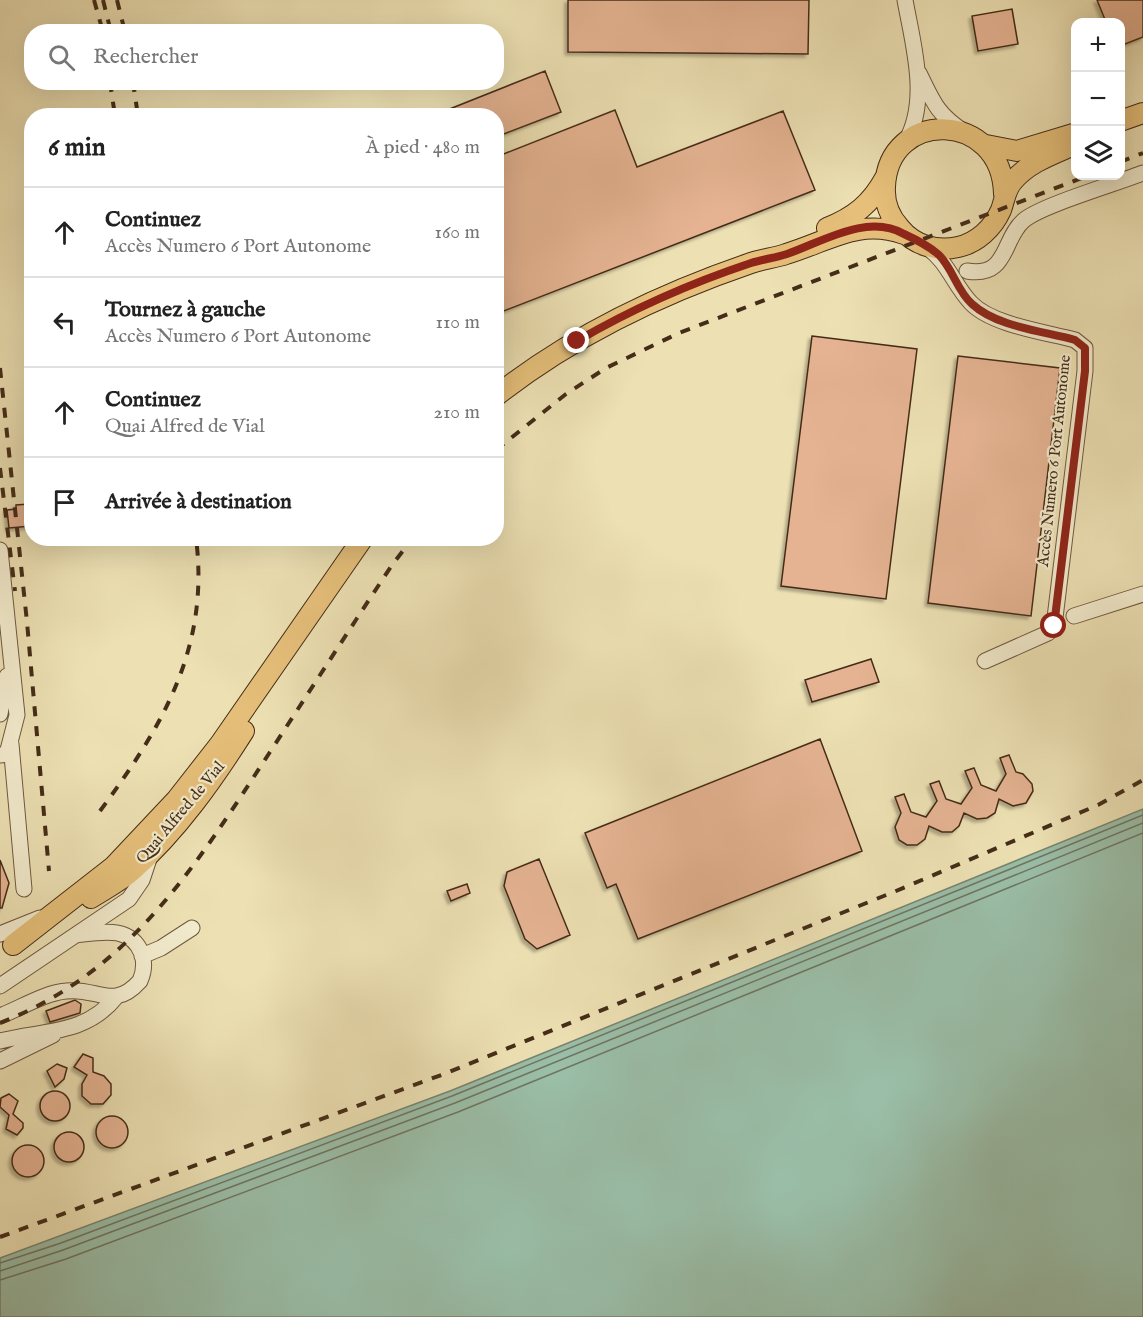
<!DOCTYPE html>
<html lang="fr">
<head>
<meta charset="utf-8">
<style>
  body { margin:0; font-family:"IM FELL English",serif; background:#f6f6f6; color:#222 }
  .controls { position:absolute; right:18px; top:18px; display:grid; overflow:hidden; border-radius:12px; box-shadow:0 6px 24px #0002 }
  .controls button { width:54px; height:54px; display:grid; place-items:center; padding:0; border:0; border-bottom:2px solid #e0e0e0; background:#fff; color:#222; font:30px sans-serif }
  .stop { position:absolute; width:18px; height:18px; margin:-14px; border:4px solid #8f2418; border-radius:50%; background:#fff }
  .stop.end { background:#8f2418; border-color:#fff; box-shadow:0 2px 6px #0008 }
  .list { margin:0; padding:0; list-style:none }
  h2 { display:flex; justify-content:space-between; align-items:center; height:78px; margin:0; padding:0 24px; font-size:26px }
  h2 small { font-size:20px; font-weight:400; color:#767676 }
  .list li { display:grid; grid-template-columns:39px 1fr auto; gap:18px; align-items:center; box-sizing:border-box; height:90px; padding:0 24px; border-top:2px solid #e0e0e0 }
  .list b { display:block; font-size:22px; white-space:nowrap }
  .list p { margin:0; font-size:20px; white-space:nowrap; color:#767676 }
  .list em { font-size:20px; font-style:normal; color:#767676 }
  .icon { flex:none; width:33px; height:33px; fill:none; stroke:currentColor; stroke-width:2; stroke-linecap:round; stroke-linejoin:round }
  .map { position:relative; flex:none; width:1143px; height:1317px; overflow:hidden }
  .search { position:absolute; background:#fff; box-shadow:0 6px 24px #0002; left:24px; top:24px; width:480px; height:66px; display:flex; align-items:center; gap:15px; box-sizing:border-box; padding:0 21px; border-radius:24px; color:#767676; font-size:22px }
  .panel { position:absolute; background:#fff; box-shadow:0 6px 24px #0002; left:24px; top:108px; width:480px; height:438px; border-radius:24px }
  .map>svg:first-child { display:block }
  .water { fill:#9abea8; stroke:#78846e; stroke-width:1.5 }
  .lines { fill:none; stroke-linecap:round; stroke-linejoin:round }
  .shore { stroke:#6f7560; stroke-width:1.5 }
  .building { fill:#e5b392; stroke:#442c18; stroke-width:1.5; filter:url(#shadow) }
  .minor-casing { stroke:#6e593f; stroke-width:17 }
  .major-casing { stroke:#442c18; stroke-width:22 }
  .minor { stroke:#f3ecce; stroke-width:15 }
  .major { stroke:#e6c07a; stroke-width:20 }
  .rail { stroke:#442c18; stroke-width:4; stroke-dasharray:10 10; stroke-linecap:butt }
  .route { stroke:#8f2418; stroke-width:8 }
  .labels { text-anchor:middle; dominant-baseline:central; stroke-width:4.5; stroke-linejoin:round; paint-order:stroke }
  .street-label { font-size:16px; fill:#442c18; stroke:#f3ecce }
</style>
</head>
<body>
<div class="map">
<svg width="1143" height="1317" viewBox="0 0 1143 1317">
  <defs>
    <filter id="shadow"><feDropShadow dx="-3" dy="3" stdDeviation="1.5" flood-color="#0004"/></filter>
  </defs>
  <rect width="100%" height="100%" fill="#ede1b4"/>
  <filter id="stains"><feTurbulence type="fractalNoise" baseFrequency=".00333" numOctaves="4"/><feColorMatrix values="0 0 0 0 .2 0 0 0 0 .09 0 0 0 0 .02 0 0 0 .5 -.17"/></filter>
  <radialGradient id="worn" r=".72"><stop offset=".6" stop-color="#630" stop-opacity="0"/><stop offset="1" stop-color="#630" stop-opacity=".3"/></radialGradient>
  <path class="water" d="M1143,809v508h-1143v-59l450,-167z"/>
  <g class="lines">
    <path class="shore" d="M0,1263l61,-20 391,-147 691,-281
      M0,1271l63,-21 392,-147 688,-280
      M0,1280l66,-21 392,-147 685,-279"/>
  </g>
  <path class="building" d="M568,0h241l-1,54 -240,-2z
    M1097,0h46v37l-23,9v-24h-14z
    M1012,9l6,35 -40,7 -6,-35z
    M545,71l16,41 -65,25v-21h-64z
    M615,110l22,57 146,-56 32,79 -319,124v-157z
    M812,336l105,13 -31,250 -105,-13z
    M958,356l102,12 -29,248 -103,-13z
    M29,504l2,22 -22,2 -2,-18 9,-1v-4z
    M871,659l8,23 -67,20 -7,-22z
    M820,739l42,112 -224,88 -22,-55 -9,4 -22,-55z
    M1009,755l7,17 7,2 9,10 1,7 -7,12 -13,3 -14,-7 -4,14 -8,5 -10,1 -13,-6 -5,13 -7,6h-10l-13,-6 -4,13 -8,6h-10l-8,-5 -4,-13 6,-14 -6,-16 9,-3 7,18 15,5 11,-16 -7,-17 9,-3 7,18 15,5 11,-16 -7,-17 9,-3 7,17 15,6 10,-17 -6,-16z
    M539,859l31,76 -33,14 -12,-10 -21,-53 3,-14z
    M0,860l9,23 -7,25h-2z
    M467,884l3,9 -19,8 -4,-10z
    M75,1000l6,4 -1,9 -30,9 -4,-11z
    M83,1054l10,4v14l11,4 7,8v11l-8,9h-12l-9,-8v-12l5,-9 -13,-8z
    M57,1064l10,4 -3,11 -9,8 -8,-16z
    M40 1106a15 15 0 1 1 30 0a15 15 0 1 1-30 0Z
    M9,1094l9,7 -5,13 10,9v5l-6,7 -11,-6 3,-14 -9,-8 1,-9z
    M96 1132a16 16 0 1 1 32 0a16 16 0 1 1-32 0Z
    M54 1147a15 15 0 1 1 30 0a15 15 0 1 1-30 0Z
    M12 1161a16 16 0 1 1 32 0a16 16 0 1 1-32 0Z"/>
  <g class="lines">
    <g class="minor-casing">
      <path id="minor" d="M905,0c8,45 25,101 0,143
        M919,73c14,28 17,40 44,58
        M925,246c23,15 28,38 46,57 21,22 74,29 104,37l10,8v23l-31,255 -6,7 -63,28
        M967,271c41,7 35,-31 56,-50 16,-15 95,-38 120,-48
        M0,550l17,165 -10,39 -7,1
        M1074,616l69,-22
        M0,714l7,-38
        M11,744l13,145
        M0,934l40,-16
        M142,956l19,-8 31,-20
        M0,986l129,-87 13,-19 9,-27
        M0,1016c21,-8 44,-23 66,-25 32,-4 47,20 74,-10 4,-9 5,-17 2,-27 -11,-29 -41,-22 -66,-19
        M0,1041c43,-11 86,-6 116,-44
        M0,1061l53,-26"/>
    </g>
    <g class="major-casing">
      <path id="major" d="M1120,121l23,-8
        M986,145l31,6 56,-17
        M1004,194c-2,-84 -116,-86 -119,-7 -1,15 5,30 15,41 14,17 36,24 58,19 19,-4 35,-19 43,-37 4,-11 4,-20 12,-29 16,-19 41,-27 63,-37
        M827,228c27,-11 44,-24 58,-50
        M496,396c76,-60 164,-102 255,-133 11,-4 24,-5 35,-9 43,-13 73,-36 118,-20
        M91,898c14,-9 30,-17 42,-28 44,-39 80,-90 111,-139
        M13,945l100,-78 64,-68 43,-55 143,-206"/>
    </g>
    <use href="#minor" class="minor"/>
    <use href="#major" class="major"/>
    <path class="rail" d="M94,0l9,32
      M103,0l8,32
      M117,0l8,32
      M110,82l5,34
      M133,82l5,34
      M1120,162l23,-9
      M0,368l27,254 22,249
      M496,450l70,-56 40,-26 73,-35 408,-157
      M0,468l15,123
      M100,811c62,-84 110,-163 96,-273
      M0,1023c132,-52 196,-158 270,-271 41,-63 81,-125 122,-187l21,-27
      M0,1237l444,-163 452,-183 202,-86 45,-25"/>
  </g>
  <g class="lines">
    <path class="route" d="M577,341c55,-32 114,-58 174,-78 12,-4 24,-5 36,-9 35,-12 80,-41 117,-20 11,5 26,13 35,21 14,14 18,36 33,49 25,23 71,27 103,36l10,8v23l-31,255"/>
  </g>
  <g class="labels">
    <g class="street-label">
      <text transform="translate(1055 461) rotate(-84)">Accès Numero 6 Port Autonome</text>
      <text transform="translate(181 813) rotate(-50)">Quai Alfred de Vial</text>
    </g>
  </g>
  <rect width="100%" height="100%" filter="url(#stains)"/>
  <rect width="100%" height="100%" fill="url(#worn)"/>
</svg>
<div class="controls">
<button>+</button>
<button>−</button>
<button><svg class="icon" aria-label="layers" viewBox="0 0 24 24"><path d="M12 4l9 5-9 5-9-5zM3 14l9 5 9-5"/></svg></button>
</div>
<div class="stop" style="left:1054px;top:626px"></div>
<div class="stop end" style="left:577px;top:341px"></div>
<div class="search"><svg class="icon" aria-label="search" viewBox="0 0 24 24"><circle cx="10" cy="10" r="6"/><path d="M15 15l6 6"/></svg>Rechercher</div>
<section class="panel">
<h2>6 min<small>À pied · 480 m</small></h2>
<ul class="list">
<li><svg class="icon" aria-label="ahead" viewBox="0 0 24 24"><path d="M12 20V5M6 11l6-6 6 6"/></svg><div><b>Continuez</b><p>Accès Numero 6 Port Autonome</p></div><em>160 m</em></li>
<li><svg class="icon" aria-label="left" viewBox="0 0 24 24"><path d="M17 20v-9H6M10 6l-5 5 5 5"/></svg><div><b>Tournez à gauche</b><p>Accès Numero 6 Port Autonome</p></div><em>110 m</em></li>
<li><svg class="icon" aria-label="ahead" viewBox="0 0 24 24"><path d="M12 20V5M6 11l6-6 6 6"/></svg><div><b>Continuez</b><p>Quai Alfred de Vial</p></div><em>210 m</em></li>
<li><svg class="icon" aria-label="arrive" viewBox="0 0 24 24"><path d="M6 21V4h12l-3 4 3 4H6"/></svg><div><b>Arrivée à destination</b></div></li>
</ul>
</section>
</div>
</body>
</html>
